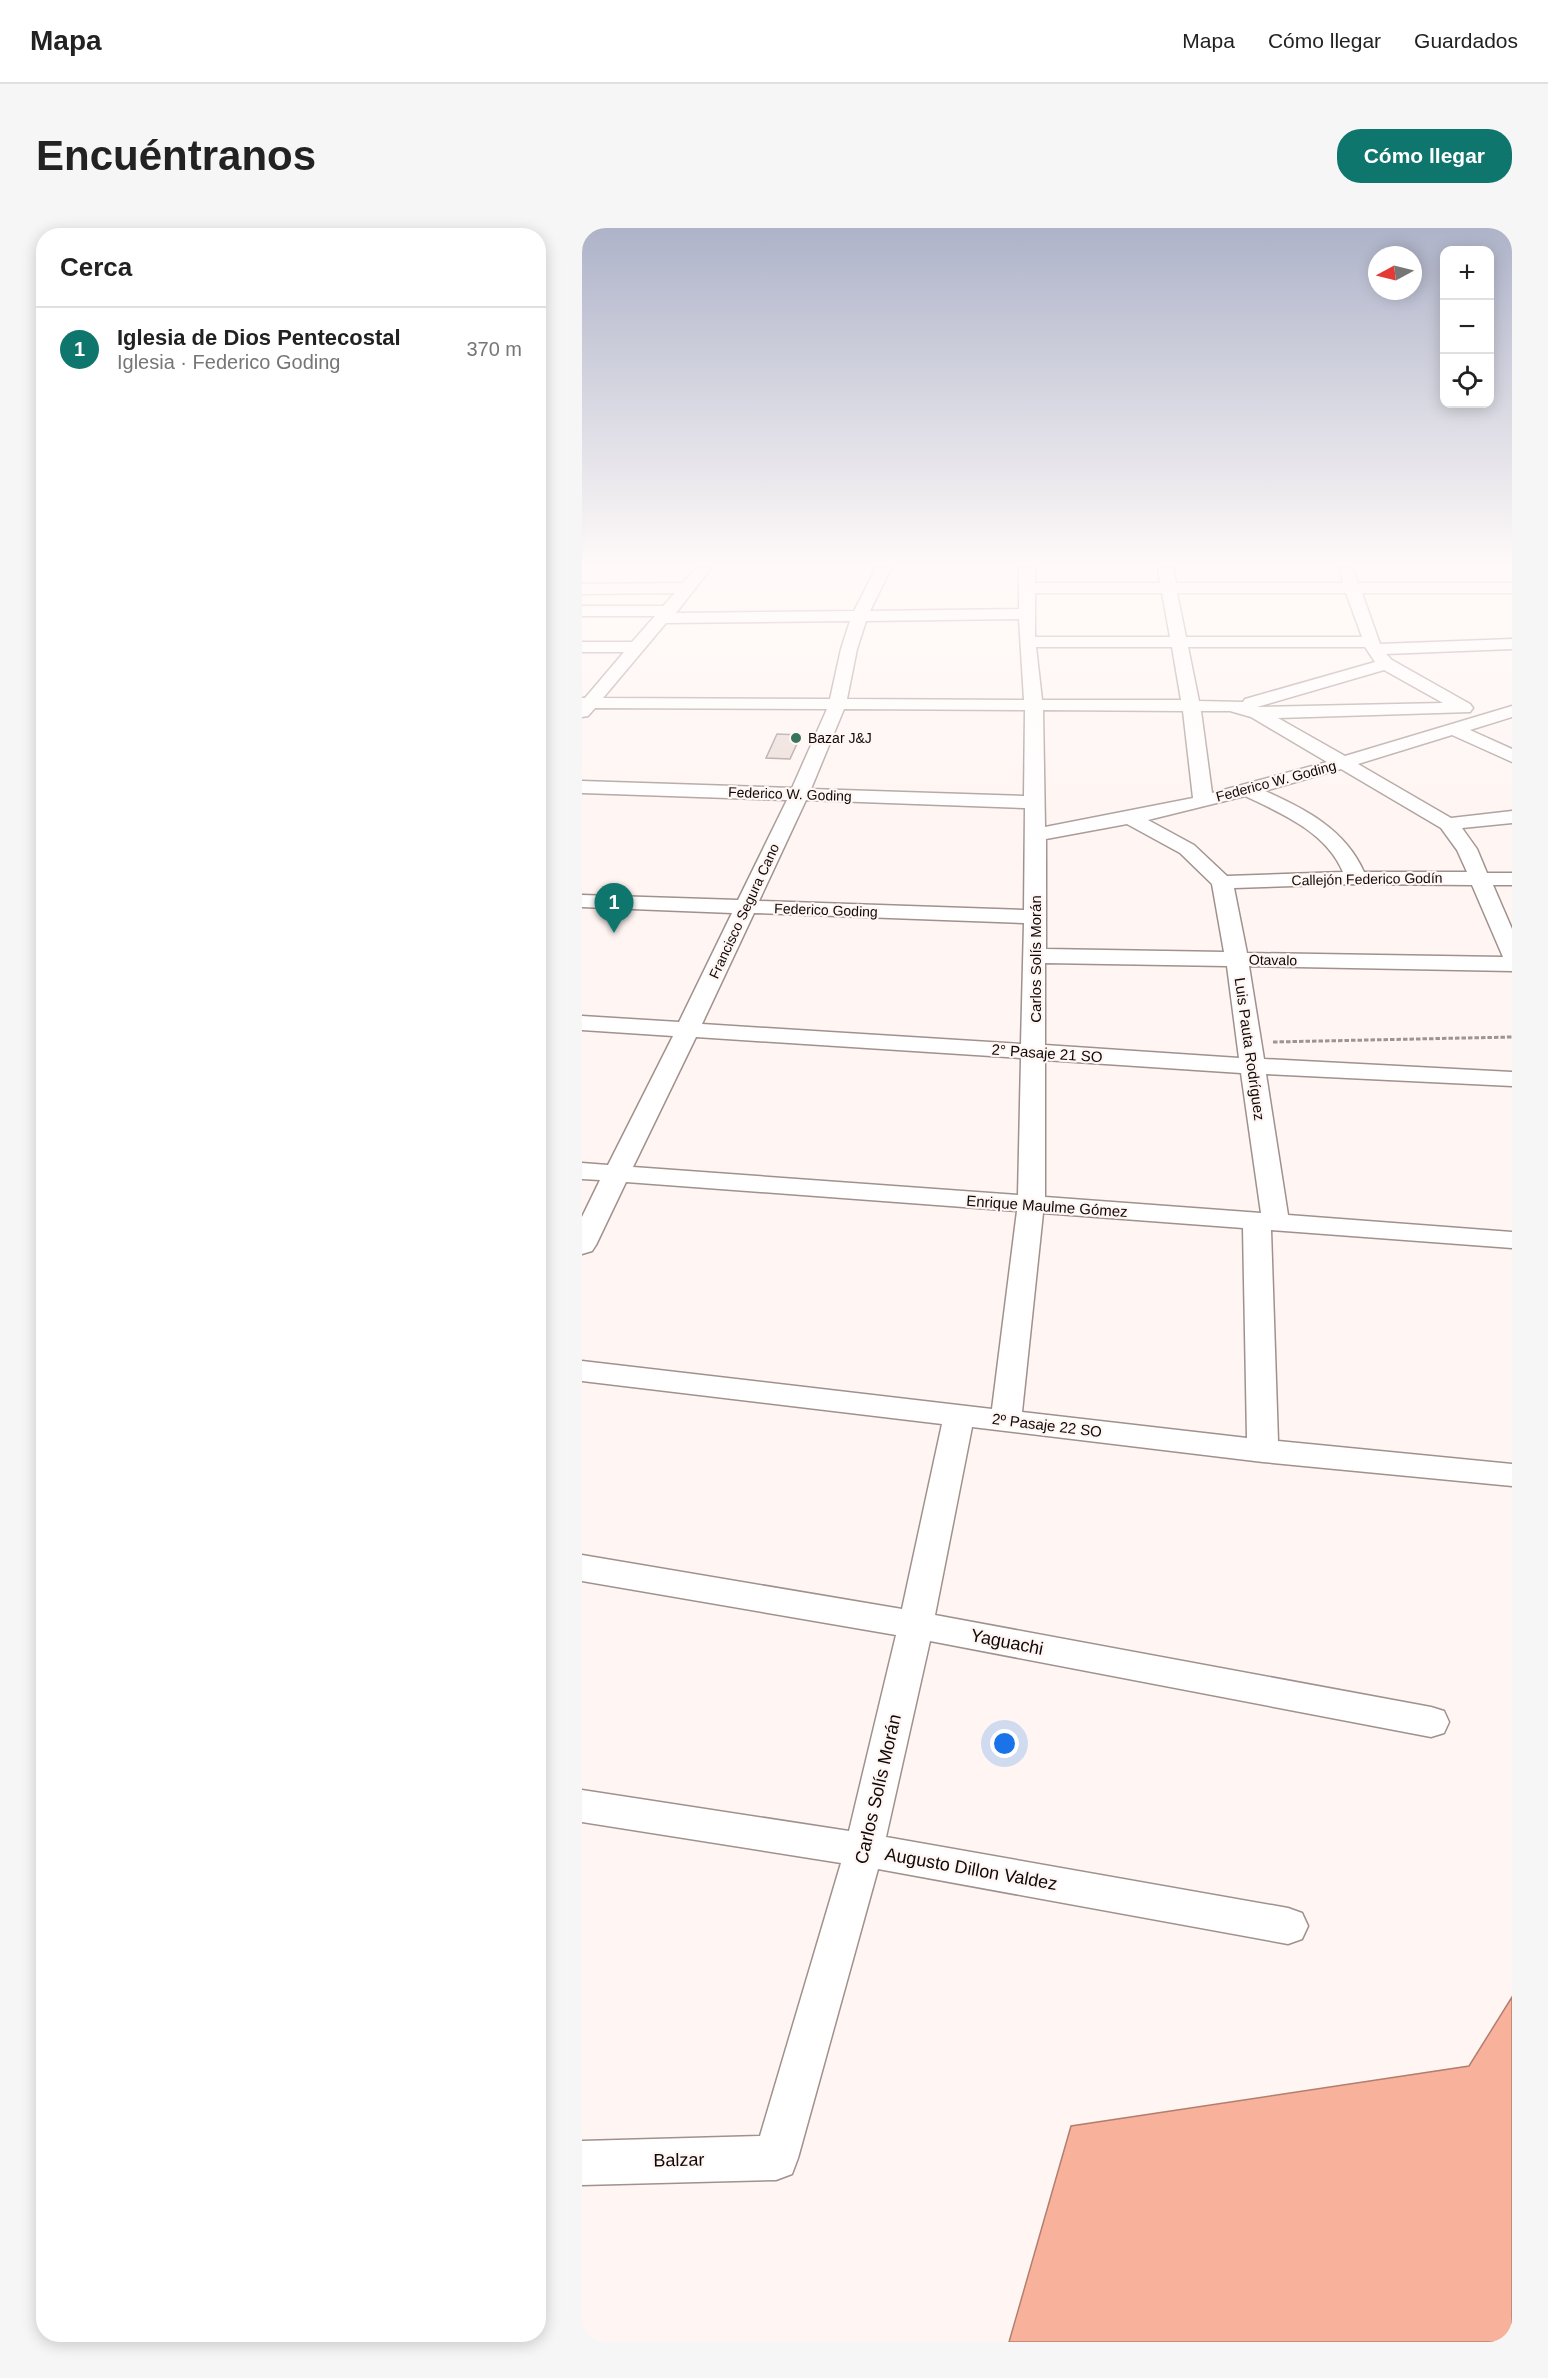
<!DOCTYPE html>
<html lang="es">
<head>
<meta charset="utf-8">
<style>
  body { margin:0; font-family:Helvetica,sans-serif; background:#f6f6f6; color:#222 }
  .controls { position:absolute; right:18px; top:18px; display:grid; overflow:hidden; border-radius:12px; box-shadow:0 3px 15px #0003 }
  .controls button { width:54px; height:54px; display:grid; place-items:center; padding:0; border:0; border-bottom:2px solid #e0e0e0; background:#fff; color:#222; font:30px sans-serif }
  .compass { position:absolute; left:786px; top:18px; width:54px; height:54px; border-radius:50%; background:#fff; box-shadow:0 3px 15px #0003; rotate:263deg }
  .you { position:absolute; left:423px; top:1516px; width:21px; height:21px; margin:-15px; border:4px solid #fff; border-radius:50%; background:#1a73e8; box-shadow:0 0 0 9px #1a73e833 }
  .badge { display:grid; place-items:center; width:39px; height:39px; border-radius:50%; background:#0f766e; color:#fff; font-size:20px; font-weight:700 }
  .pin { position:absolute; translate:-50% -50px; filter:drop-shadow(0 2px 3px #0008) }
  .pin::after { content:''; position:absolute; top:32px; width:21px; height:18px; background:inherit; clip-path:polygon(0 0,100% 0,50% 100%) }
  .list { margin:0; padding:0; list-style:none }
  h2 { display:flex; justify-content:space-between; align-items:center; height:78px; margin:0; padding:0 24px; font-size:26px }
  h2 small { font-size:20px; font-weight:400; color:#767676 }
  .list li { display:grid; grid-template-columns:39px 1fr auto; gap:18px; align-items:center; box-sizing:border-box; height:84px; padding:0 24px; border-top:2px solid #e0e0e0 }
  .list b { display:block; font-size:22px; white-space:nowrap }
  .list p { margin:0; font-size:20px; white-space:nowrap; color:#767676 }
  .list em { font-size:20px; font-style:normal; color:#767676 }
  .icon { flex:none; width:33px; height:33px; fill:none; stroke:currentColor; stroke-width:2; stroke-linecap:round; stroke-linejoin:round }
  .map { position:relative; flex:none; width:930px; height:2114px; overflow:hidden; border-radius:24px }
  header { display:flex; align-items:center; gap:36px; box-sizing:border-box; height:84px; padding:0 30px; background:#fff; border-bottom:2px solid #e0e0e0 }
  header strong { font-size:28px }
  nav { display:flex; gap:33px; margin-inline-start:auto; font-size:21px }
  .intro { display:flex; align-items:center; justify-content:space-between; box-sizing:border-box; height:144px; padding:0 36px }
  h1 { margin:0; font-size:42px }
  .button { padding:15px 27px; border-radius:24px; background:#0f766e; color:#fff; font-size:21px; font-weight:700 }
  main { display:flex; gap:36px; padding:0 36px }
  aside { flex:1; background:#fff; border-radius:24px; box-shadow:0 3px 15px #0003 }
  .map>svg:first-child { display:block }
  .water { fill:#f8b19b; stroke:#b27f6f; stroke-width:1.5 }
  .building { fill:#e9d9d4; stroke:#9b8d88; stroke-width:1.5 }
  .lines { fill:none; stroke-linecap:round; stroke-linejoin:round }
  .minor-casing { stroke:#a0918d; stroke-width:3 }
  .path { stroke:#9d9593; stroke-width:3; stroke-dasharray:4.5 2; stroke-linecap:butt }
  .minor { fill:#fff; fill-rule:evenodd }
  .poi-dot { fill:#39735c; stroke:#fff5f2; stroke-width:2 }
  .labels { text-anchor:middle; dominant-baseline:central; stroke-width:4.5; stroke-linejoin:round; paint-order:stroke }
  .far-poi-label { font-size:14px; fill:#0f0a09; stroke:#fff5f2; text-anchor:start }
  .far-street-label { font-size:14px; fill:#0f0a09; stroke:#fff5f2 }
  .street-label { font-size:15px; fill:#0f0a09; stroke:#fff5f2 }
  .near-street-label { font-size:18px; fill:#0f0a09; stroke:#fff5f2 }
</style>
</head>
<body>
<header>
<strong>Mapa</strong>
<nav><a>Mapa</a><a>Cómo llegar</a><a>Guardados</a></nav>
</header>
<div class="intro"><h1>Encuéntranos</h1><a class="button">Cómo llegar</a></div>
<main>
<aside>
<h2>Cerca<small></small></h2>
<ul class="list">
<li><span class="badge">1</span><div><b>Iglesia de Dios Pentecostal</b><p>Iglesia · Federico Goding</p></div><em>370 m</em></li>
</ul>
</aside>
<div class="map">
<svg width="930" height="2114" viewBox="0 0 930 2114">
  <rect width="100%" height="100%" fill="#fff5f2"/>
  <path class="water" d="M930,1769v345h-503l62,-216 398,-60z"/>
  <path class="building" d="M195,506l24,1 -11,24 -24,-1z"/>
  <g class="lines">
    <g class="minor-casing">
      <path id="minor" d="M114,340h15l-35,45 178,-2 22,-43h15l-21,43 149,-2v-41h16v15h125l-2,-15h15l3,15h167l-3,-15h12l6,15h154v10h-150l18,51 132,-5v10l-126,5 6,6 78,44 3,4 -3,4 -192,6 67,38 167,-50v11l-42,13 42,19v13l-60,-27 -94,29 93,54 61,-7v12l-50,5 15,21 10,24h25v12h-19l19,44v42l-263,-5 15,93 248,13v14l-246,-12 22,141 224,17v16l-241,-18 7,211 234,23v22l-249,-24 -291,-35 -37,188 496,92 13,4 5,11 -5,11 -13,4 -501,-96 -44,196 402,71 14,5 6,13 -6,13 -14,5 -410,-75 -80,289 -6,16 -16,6 -194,5v-44l178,-5 81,-273 -259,-41v-32l267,41 47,-196 -314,-54v-26l320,54 40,-185 -360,-43v-20l410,48 25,-198 -391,-29 -30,63 -4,6 -10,3v-37l18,-37 -18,-1v-16l26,2 65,-129 -91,-6v-14l97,6 53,-109 -150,-6v-12l156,5 49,-100 -205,-7v-12l210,7 35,-79 -232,-1 -7,8 -6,1v-19h3l39,-46h-42v-10h50l23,-26h-73v-10h81l12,-13 -93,1v-10l101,-1zM453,365h127l8,44h-135zM595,365h169l16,44h-176zM437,391l5,81 -177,-1 10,-50 9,-28zM268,393l-9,28 -11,50 -227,-1 63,-75zM454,419h136l9,53h-139zM606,419h177l10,15 -130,37 -2,3 -44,-1zM802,442l59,33 -186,4zM262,481l181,1 -1,86 -213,-7zM461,482l140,1 10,87 -148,29zM619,483h29l21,6 76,45 -115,31zM759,541l100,59 16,22 10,22h-103c-19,-43 -59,-63 -99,-81zM663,568c38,18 81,36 98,76l-116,4 -33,-31 -46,-25zM224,572l219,8 -1,102 -265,-9zM545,596l53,29 32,31 12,68 -178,-3v-110zM774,656l116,1 31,72 -256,-4 -13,-65zM172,685l270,10 -3,121 -319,-20zM463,735l182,3 12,92 -194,-13zM114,809l325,21 -3,137 -385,-28zM463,832l196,13 20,140 -216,-16zM461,985l200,15 4,210 -225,-26z"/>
    </g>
    <path class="path" d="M691,814l239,-5"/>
    <use href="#minor" class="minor"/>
  </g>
  <linearGradient id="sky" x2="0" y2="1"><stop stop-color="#aeb3c9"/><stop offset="0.53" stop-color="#fffaf9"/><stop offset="1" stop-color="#fffaf9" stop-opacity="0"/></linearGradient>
  <rect width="930" height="636" fill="url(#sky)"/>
  <circle class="poi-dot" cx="214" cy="510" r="6"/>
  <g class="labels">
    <g class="far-poi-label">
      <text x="226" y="510">Bazar J&amp;J</text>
    </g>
    <g class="far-street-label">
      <text transform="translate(694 553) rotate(-15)">Federico W. Goding</text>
      <text transform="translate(208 566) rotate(2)">Federico W. Goding</text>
      <text transform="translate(785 651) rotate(-1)">Callejón Federico Godín</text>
      <text transform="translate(244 682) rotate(2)">Federico Goding</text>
      <text transform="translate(162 683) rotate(-65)">Francisco Segura Cano</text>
      <text transform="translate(691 732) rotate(1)">Otavalo</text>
    </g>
    <g class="street-label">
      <text transform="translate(453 731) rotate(-90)">Carlos Solís Morán</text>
      <text transform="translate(668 821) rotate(82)">Luis Pauta Rodríguez</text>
      <text transform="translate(465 825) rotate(4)">2° Pasaje 21 SO</text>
      <text transform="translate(465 978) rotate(4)">Enrique Maulme Gómez</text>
      <text transform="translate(465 1197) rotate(7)">2º Pasaje 22 SO</text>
    </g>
    <g class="near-street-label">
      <text transform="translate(425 1414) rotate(11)">Yaguachi</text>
      <text transform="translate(296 1561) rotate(-77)">Carlos Solís Morán</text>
      <text transform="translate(389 1641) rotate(10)">Augusto Dillon Valdez</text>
      <text transform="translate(97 1932) rotate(-1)">Balzar</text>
    </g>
  </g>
</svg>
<div class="controls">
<button>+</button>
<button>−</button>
<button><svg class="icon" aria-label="locate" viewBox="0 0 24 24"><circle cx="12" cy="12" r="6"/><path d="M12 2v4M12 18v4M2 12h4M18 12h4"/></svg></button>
</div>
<svg class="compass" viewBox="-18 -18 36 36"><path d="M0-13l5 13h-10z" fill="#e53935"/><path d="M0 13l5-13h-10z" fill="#767676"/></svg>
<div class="you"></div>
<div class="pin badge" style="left:32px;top:705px">1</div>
</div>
</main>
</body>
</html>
